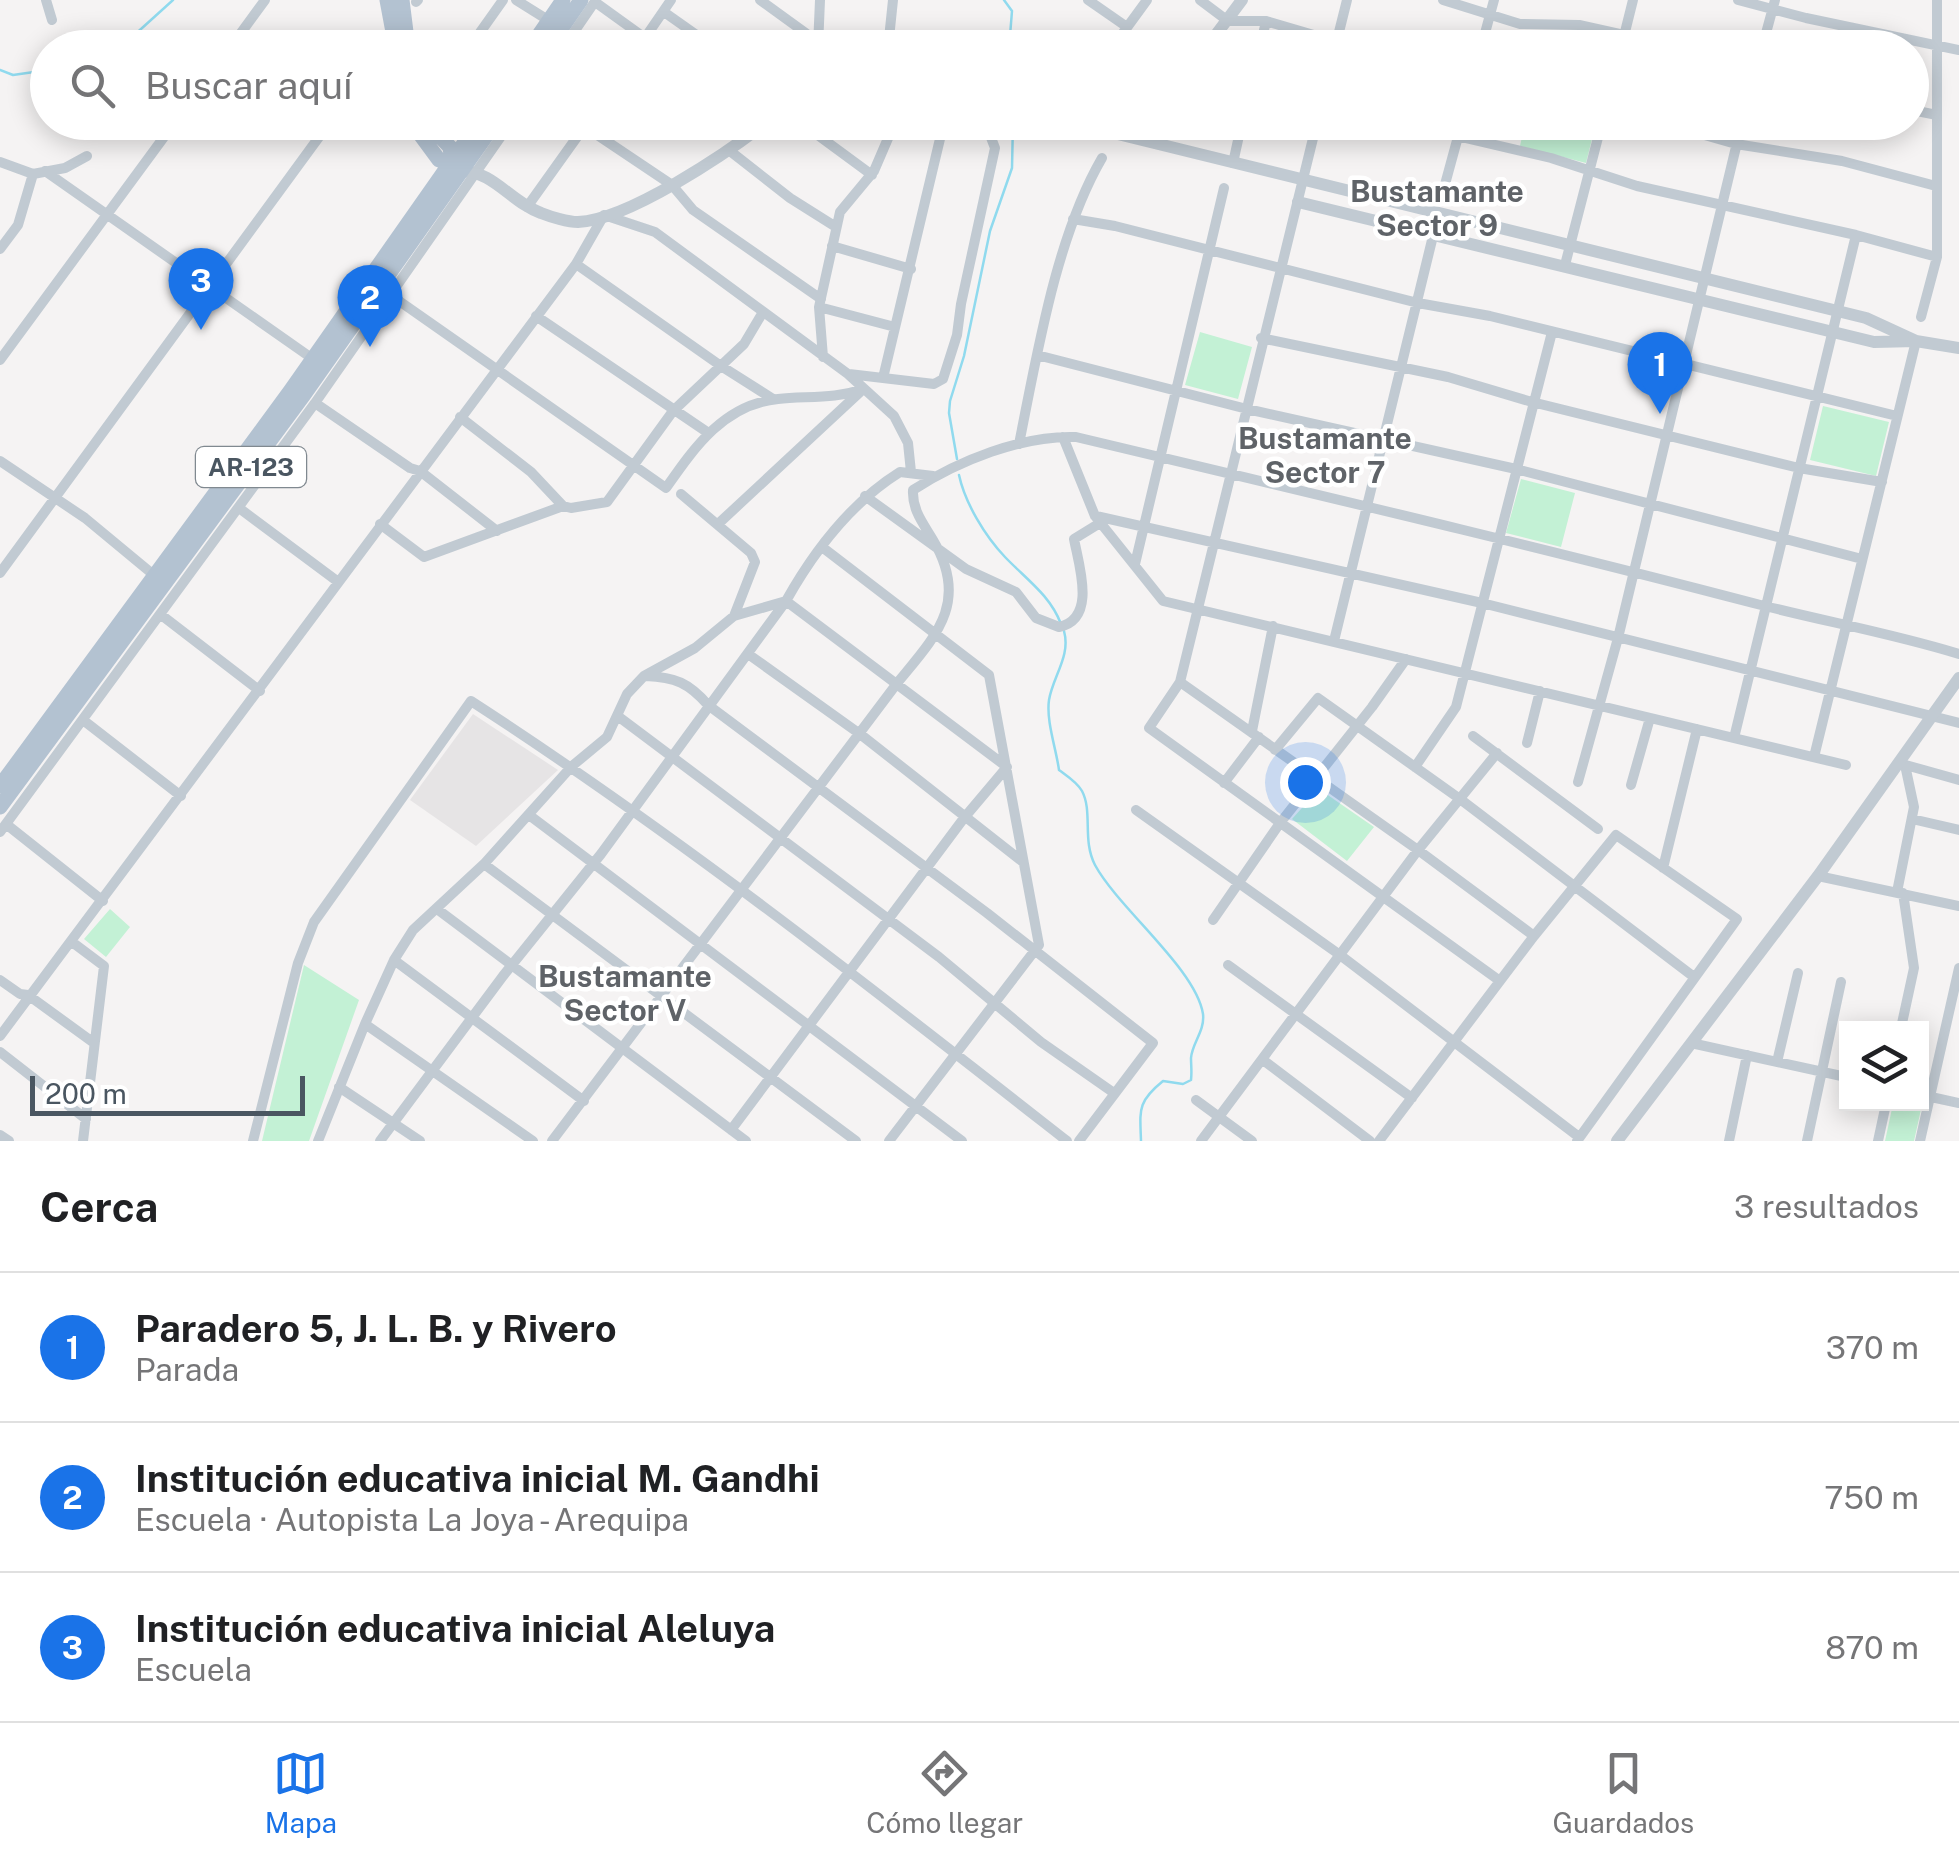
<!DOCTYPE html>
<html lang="es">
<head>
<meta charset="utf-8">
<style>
  body { margin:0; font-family:"Public Sans",sans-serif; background:#f2f2f2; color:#202124 }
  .controls { position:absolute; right:30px; bottom:30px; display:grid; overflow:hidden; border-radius:0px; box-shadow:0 5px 25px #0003 }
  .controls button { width:90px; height:90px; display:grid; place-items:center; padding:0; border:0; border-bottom:2px solid #e0e0e0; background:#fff; color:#202124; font:50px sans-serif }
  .scale { position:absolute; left:30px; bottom:25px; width:275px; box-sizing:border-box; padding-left:10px; border:5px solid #4a5661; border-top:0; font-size:28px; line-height:35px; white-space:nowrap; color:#4a5661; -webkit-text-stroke:8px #fff; paint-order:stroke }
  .you { position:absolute; left:1305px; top:782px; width:35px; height:35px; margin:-25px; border:8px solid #fff; border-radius:50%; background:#1a73e8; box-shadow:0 0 0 15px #1a73e833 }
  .badge { display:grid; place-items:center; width:65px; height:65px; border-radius:50%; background:#1a73e8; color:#fff; font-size:32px; font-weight:700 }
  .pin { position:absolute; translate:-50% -82px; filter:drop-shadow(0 2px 5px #0008) }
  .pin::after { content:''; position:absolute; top:52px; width:35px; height:30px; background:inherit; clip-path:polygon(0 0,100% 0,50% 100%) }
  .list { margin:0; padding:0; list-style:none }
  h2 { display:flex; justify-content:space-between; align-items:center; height:130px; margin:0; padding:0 40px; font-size:42px }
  h2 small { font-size:32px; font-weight:400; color:#757577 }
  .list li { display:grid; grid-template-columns:65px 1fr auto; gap:30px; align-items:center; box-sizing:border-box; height:150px; padding:0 40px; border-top:2px solid #e0e0e0 }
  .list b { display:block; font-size:38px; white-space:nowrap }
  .list p { margin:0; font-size:32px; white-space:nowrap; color:#757577 }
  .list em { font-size:32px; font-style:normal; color:#757577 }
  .icon { flex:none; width:55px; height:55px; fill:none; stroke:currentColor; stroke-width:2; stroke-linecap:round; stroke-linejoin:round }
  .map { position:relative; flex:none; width:1959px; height:1141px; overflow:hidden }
  .search { position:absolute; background:#fff; box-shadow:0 5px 25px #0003; left:30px; right:30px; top:30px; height:110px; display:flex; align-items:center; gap:25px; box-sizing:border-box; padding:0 35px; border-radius:55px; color:#757577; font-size:38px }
  .sheet { height:580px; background:#fff }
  nav { display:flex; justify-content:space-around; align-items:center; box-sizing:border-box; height:140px; border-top:2px solid #e0e0e0; background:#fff; font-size:28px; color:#757577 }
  nav a { display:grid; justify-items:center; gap:5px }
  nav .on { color:#1a73e8 }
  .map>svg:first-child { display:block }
  .education { fill:#e6e4e5 }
  .green { fill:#c3f1d5 }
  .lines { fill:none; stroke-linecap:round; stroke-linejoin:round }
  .stream { stroke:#90daee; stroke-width:2.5 }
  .minor { stroke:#c1cad2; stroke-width:10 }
  .tertiary { stroke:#c1cad2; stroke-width:12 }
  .primary { stroke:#b3c2d1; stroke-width:15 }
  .labels { text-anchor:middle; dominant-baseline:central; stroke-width:9; stroke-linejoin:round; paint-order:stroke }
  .shield { fill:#fff; stroke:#808990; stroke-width:2.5 }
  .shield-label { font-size:25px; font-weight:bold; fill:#4a5661 }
  .neighbourhood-label { font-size:30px; font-weight:bold; fill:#5f6368; stroke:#fff }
</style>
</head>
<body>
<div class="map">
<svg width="1959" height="1141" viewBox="0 0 1959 1141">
  <rect width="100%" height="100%" fill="#f5f3f3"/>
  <path class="education" d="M473,714l85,56 -82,76 -66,-46z"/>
  <path class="green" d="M1525,123h71l-10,40 -66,-17z
    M1200,332l52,15 -14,52 -53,-14z
    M1823,406l66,16 -13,54 -66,-16z
    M1521,479l54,14 -14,54 -55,-14z
    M1319,789l55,38 -27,34 -55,-42z
    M110,909l20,18 -24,30 -22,-18z
    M304,965l55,35 -50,141h-47z
    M1893,1104l29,1 -8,36h-29z"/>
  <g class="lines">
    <path class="stream" d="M1004,0l8,11 -3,37
      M120,48l53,-48
      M0,70l13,5 35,-5
      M957,459l-8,-46 1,-12 14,-45 26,-125 22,-63 1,-46
      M959,475c6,28 26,61 46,82 21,22 45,38 56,67
      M1064,631c7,25 -11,45 -15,69 -3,21 7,48 10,70 8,6 18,12 23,21 11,21 0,49 13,74 24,44 101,104 108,149 2,17 -11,29 -12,44 0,7 1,14 0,22l-8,4 -20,-3c-26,21 -23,29 -22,60"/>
    <path class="minor" d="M46,0l6,20
      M516,0l32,20
      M760,0l58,42
      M1088,0l39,27
      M1200,0l28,21h38l92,27
      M1443,0l77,24 59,1 45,10 36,13
      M1738,0l68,18 153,32
      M416,2l2,-2
      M595,2l50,36
      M664,12l51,36
      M818,47l2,-47
      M230,48l35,-48
      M469,48l34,-48
      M563,48l33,-48
      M638,48l33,-48
      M888,48l5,-48
      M1112,48l35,-48
      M1260,48l6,-27
      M1335,48l12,-48
      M1481,48l13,-48
      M1621,48l12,-48
      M1762,48l13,-48
      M1912,110l25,5
      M800,122l72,53
      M1317,122l-137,560 -31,46 351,253
      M1397,122l154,36 86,28 219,49 81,22
      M1659,122l77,22 106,17 94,25
      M584,126l88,59 21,25 128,89
      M730,151l60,47 46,29
      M0,162l33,12
      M1233,163l9,-41
      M45,171l268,188
      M1441,199l21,-77
      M527,207l60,-84
      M1073,219l42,7 303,77 72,13 407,100
      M832,246l79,23
      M0,249l18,-24 15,-51 32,-6 22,-12
      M576,264l145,102 52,33
      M1565,265l37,-143
      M392,296l274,192c28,-40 58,-84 112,-89 29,-3 58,0 85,-10
      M819,307l76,20
      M536,316l171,116
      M1921,317l16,-60v-257
      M1261,338l187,39 84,25 267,66 83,14
      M1037,355l210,54 269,60 346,90
      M823,357l-4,-50 21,-95 34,-41 21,-49
      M0,360l175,-238
      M849,374l85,10 9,-5 14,-44 4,-31 34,-156 -10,-26
      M883,378l61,-256
      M315,403l95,65 10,3 77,60
      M460,417l71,55 32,34
      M1063,437l32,79 68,85 683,164
      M1019,444c18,-89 37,-207 83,-286
      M0,461l85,57 70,58
      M681,494l70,59 4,9 -21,54
      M865,496l101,73 50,23 20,26 23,9c38,-8 20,-61 15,-88l26,-16
      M239,508l98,73
      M1096,516l386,87 477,120
      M380,524l44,33 139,-51 8,2 36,-6 66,-91 71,-67 19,-32
      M718,524l142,-132
      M822,547l167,128 50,270 -150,196
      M1135,564l89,-376
      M0,573l330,-451
      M160,614l100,77
      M1334,641l99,-405
      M748,654l112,80 163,128
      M646,676c29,1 43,7 62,29l279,208 166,130 -74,98
      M1180,682l238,168 116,86
      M619,717l320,240 102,85 73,51
      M83,720l98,76
      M1252,731l21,-105
      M1473,736l125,93
      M1734,738l122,-503
      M1527,743l13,-52
      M1275,750l43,-52 142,101 234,178
      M1814,757l102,-416
      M1902,764l57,16
      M1415,767l41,-60 96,-375
      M1578,782l40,-144 124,-516
      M1224,783l35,-46
      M1631,785l19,-67
      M1136,810l204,145 239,182
      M529,815l433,326
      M1912,819l47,11
      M6,824l97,77
      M0,832l315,-429 196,-281
      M484,864l372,277
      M1663,868l34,-139
      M1818,876l141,30
      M1897,892l17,-85 -9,-42
      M437,909l309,232
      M1213,920l67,-97 92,-116 34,-48
      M72,942l32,24 -21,175
      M394,960l190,141
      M1228,965l184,133
      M0,980l20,14 8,1 66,48
      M365,1024l168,117
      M1901,1028l13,-60 -11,-75
      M0,1036l576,-772 28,-49 51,17 193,142 46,42 14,27 3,29
      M1691,1043l155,34
      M0,1052l86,67
      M1263,1060l107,81
      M1777,1062l21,-89
      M339,1087l81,54
      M1922,1095l37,8
      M1196,1100l56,41
      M0,1135l9,6
      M253,1141l45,-178 16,-41 157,-221c207,134 402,288 596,440
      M318,1141l47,-117 29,-64 19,-30 71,-66 88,-98 35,-29 20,-43 17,-18 51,-28 39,-32 52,-15 221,166 -43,51 -233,312
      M380,1141l123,-165 98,-122 185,-253c28,-50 66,-99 114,-129l33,4
      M552,1141l346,-459c38,-46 72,-80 35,-142 -10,-17 -21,-30 -20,-50 45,-29 109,-55 163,-53 226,54 452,107 677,166 69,18 138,30 206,51
      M1201,1141l217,-291 79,-97
      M1379,1141l155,-205 82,-101 121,84 -160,222
      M1729,1141l18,-86
      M1807,1141l34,-159
      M1878,1141l8,-37
      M1920,1141l39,-173"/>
    <path class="tertiary" d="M1206,48l36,-48
      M1069,122l797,196 50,23
      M1136,138l12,-16
      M462,171c31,0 50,32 79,42 10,4 27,9 37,9 50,-2 149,-69 189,-100
      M1298,202l576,140 42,-1 43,7
      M1617,1141l201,-265 141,-198"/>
    <path class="primary" d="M387,0l9,48
      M402,0l6,48
      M530,48l33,-48
      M548,48l33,-48
      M411,122l28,38 13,3 -2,-16 -24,-25
      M0,786l291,-396 188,-268
      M0,807l303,-411 193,-274"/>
  </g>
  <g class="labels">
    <rect class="shield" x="196" y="447" width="110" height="40" rx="8"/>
    <g class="shield-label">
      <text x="251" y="467">AR-123</text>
    </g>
    <g class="neighbourhood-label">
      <text x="1437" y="191">Bustamante<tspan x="1437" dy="34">Sector 9</tspan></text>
      <text x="1325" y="438">Bustamante<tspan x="1325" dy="34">Sector 7</tspan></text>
      <text x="625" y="976">Bustamante<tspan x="625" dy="34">Sector V</tspan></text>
    </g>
  </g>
</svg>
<div class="controls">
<button><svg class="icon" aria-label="layers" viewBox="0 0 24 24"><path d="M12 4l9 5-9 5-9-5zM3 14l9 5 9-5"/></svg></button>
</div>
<div class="scale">200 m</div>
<div class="you"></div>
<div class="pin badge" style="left:1660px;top:414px">1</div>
<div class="pin badge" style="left:370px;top:347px">2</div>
<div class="pin badge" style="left:201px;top:330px">3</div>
<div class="search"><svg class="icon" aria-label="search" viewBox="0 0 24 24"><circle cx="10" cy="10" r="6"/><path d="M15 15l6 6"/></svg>Buscar aquí</div>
</div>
<section class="sheet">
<h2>Cerca<small>3 resultados</small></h2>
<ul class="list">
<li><span class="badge">1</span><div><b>Paradero 5, J. L. B. y Rivero</b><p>Parada</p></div><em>370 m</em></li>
<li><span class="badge">2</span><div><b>Institución educativa inicial M. Gandhi</b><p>Escuela · Autopista La Joya - Arequipa</p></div><em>750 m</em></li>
<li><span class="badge">3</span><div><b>Institución educativa inicial Aleluya</b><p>Escuela</p></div><em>870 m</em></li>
</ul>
</section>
<nav>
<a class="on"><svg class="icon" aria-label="map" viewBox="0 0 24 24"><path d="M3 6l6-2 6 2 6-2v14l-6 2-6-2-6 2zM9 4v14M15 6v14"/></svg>Mapa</a>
<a><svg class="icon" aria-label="directions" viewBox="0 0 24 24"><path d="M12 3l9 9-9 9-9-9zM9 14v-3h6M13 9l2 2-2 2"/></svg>Cómo llegar</a>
<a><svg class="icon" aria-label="saved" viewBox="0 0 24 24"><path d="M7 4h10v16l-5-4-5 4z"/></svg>Guardados</a>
</nav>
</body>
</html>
